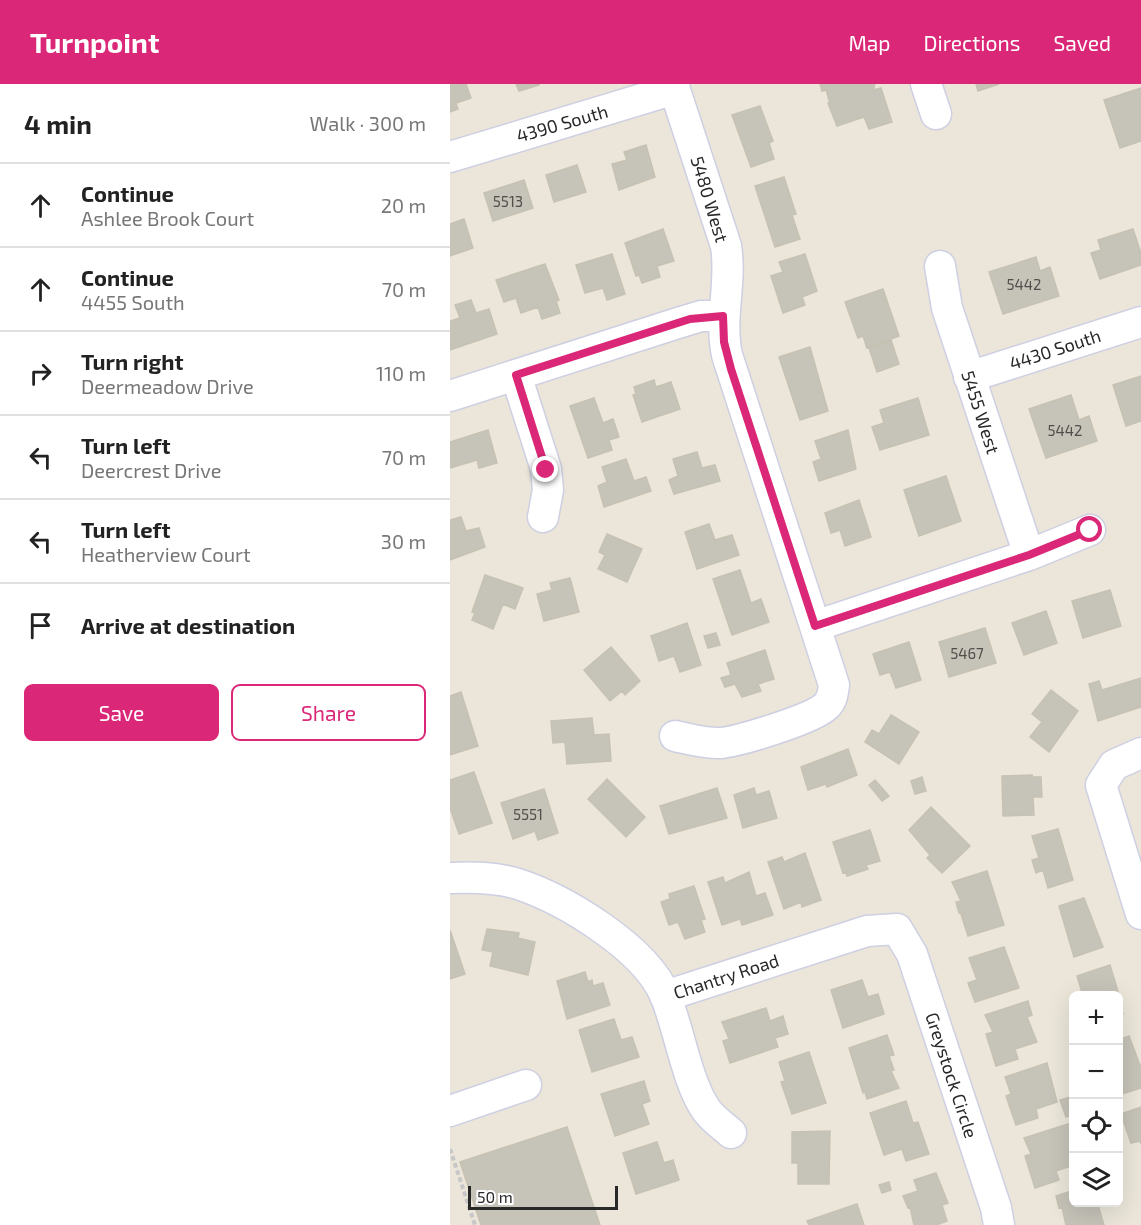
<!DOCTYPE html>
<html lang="en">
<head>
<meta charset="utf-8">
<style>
  body { margin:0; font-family:"Exo 2",sans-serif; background:#f6f6f6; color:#222 }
  .controls { position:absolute; right:18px; bottom:18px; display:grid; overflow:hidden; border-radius:9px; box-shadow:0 6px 24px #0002 }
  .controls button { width:54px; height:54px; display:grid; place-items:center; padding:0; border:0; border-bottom:2px solid #e0e0e0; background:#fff; color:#222; font:30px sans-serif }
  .scale { position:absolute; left:18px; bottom:15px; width:150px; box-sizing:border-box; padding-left:6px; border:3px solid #282828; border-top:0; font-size:16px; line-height:21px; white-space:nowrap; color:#282828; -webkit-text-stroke:4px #fff; paint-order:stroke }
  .stop { position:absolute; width:18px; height:18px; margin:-14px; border:4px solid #db2777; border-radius:50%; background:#fff }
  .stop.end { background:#db2777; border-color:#fff; box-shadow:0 2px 6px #0008 }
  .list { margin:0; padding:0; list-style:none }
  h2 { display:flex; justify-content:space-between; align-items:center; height:78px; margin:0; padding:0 24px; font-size:26px }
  h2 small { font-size:20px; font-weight:400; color:#767676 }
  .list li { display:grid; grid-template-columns:39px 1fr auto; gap:18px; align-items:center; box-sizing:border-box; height:84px; padding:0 24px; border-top:2px solid #e0e0e0 }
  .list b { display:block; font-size:22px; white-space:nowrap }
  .list p { margin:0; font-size:20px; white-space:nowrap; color:#767676 }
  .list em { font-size:20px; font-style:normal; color:#767676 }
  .actions { display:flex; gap:12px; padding:18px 24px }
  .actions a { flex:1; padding:14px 0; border:2px solid #db2777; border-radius:9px; text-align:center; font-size:21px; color:#db2777 }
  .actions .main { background:#db2777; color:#fff }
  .icon { flex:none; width:33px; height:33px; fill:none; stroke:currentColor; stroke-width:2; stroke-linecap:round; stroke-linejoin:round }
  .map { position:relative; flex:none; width:691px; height:1141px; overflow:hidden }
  header { display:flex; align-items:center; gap:36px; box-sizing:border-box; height:84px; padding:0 30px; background:#db2777; color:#fff }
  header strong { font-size:28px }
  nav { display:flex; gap:33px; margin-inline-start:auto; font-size:21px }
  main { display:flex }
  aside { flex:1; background:#fff }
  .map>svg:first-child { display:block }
  .building { fill:#c6c3b9; stroke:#c6c2b3; stroke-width:1.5 }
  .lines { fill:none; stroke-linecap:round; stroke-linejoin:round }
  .minor-casing { stroke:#cecfe2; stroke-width:33 }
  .path { stroke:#c7c7c7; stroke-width:4; stroke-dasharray:4.5 3; stroke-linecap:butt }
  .minor { stroke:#fff; stroke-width:30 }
  .route { stroke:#db2777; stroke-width:8 }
  .labels { text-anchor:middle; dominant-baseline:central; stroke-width:4.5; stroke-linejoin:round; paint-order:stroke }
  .number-label { font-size:15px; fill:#504f4c }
  .street-label { font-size:18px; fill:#282828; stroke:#fff }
</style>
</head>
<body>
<header>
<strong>Turnpoint</strong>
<nav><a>Map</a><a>Directions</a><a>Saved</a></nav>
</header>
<main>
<aside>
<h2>4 min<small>Walk · 300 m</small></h2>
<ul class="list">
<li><svg class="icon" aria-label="ahead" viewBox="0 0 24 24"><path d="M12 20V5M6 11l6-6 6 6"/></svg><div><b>Continue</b><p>Ashlee Brook Court</p></div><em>20 m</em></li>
<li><svg class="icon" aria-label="ahead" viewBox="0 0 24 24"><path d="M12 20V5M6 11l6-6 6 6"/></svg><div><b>Continue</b><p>4455 South</p></div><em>70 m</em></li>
<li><svg class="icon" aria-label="right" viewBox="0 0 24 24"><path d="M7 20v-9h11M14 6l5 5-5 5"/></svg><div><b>Turn right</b><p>Deermeadow Drive</p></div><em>110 m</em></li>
<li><svg class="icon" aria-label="left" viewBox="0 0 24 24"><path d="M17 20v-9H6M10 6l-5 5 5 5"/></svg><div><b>Turn left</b><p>Deercrest Drive</p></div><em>70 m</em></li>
<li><svg class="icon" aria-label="left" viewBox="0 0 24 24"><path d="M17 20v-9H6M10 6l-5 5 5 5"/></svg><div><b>Turn left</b><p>Heatherview Court</p></div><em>30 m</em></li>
<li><svg class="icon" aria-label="arrive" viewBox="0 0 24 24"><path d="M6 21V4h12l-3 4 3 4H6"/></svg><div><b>Arrive at destination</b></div></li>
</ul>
<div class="actions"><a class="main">Save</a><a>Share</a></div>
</aside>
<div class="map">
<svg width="691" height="1141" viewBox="0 0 691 1141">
  <rect width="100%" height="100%" fill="#ebe6d9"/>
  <path class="building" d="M0,0h16l5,14 -15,5 2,6 -8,3z
    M66,0h23v1l-20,6z
    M370,0h55l-2,6 8,-2 11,34 -23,7 -5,-12 -27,9 -9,-23h2l-4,-13 -4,1z
    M526,0h23l-21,7z
    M691,4v53l-21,7 -16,-48z
    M310,22l13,35 -4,2 5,16 -23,8 -19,-52z
    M196,61l9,32 -36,13 -7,-26 15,-4 -3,-8z
    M127,81l9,27 -32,10 -8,-27z
    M334,93l12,37 -4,1 8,24 -25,8 -20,-61z
    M74,96l9,28 -40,13 -9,-28z
    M14,135l9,29 -23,8v-32z
    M213,145l11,32 -17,5 3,11 -18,6 -3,-8 -3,1 -11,-33z
    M683,145l8,24v12l-41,14 -9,-26 10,-3 -3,-10z
    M162,170l13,40 -18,6 -4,-12 -18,5 -9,-28z
    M355,170l12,37 -15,6 3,8 -22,8 -12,-37 12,-4 -4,-10z
    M586,173l4,14 10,-4 9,29 -56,18 -14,-42z
    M95,180l14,36 -3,1 4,12 -18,6 -4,-12 -17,6 -5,-15 -12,4 -8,-22z
    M433,205l16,47 -32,12 -4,-12 -5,2 -13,-36z
    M21,216l5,13 13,-4 8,25 -47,16v-29l10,-3 -5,-13z
    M441,256l8,24 -22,8 -8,-24z
    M360,263l18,64 -28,9 -21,-63z
    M691,292v45l-15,5 -13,-41z
    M204,296l2,7 15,-5 9,27 -38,13 -9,-27 3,-1 -2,-7z
    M621,311l8,25 10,-4 8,25 -51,17 -17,-49z
    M144,314l9,25 10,-4 6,18 -10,3 3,10 -24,8 -18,-52z
    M468,314l11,37 -49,15 -8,-23 12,-4 -4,-13z
    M38,346l9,33 -18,5 -2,-8 -27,8v-26z
    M398,346l8,39 -37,12 -6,-19 8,-3 -6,-18z
    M247,368l5,16 13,-3 5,16 -46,13 -5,-14 9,-4 -5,-17z
    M176,375l8,22 12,-4 5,14 -47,16 -6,-21 9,-4 -5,-15z
    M496,392l15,45 -42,15 -15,-46z
    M409,416l12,37 -26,9 -5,-16 -9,3 -6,-20z
    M11,433l5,14 13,-3 6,19 -35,13v-40z
    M259,440l6,16 17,-5 7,20 -42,14 -12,-37z
    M157,450l35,15 -15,33 -29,-13 7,-14 -6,-3z
    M290,486l11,33 10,-4 8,23 -37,13 -19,-56z
    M35,491l38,13 -8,21 -12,-5 -10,25 -21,-9 3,-7 -3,-1z
    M120,494l9,34 -35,9 -7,-27 15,-4 -2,-7z
    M660,506l11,36 -38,12 -11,-37z
    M596,527l11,32 -33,12 -12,-32z
    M237,539l14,42 -21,7 -6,-16 -15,5 -8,-25z
    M535,544l11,35 -47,14 -10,-35z
    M266,549l4,12 -12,3 -4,-12z
    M459,558l12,38 -25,8 -6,-16 -10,3 -7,-21z
    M161,563l29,34 -15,14 -3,-4 -12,10 -26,-31z
    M315,566l9,29 -16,5 3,7 -19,6 -7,-13 -10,3 -4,-9 10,-3 -4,-12z
    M691,594v29l-43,14 -9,-37 10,-3 3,9z
    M601,606l27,21 -29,41 -19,-15 12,-15 -10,-8z
    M11,608l17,54 -28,9v-59z
    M441,631l28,17 -20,32 -34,-22 7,-12 7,4z
    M142,634l2,17 15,-1 2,27 -44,3 -2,-22 -12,1 -2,-22z
    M398,665l9,26 -30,12 -1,-3 -18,6 -7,-23z
    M24,688l18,51 -33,11 -9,-26v-28z
    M582,691l1,2h8l1,20h-9l1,18 -31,1 -1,-40z
    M472,693l4,14 -11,3 -4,-13z
    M157,695l38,38 -19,20 -38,-38z
    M425,696l14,16 -7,5 -13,-16z
    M267,704l10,30 -58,16 -9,-28z
    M304,704l2,7 13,-4 8,27 -34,10 -9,-33z
    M94,705l14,44 -20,7 -3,-9 -22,8 -12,-36z
    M481,723l39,39 -28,27 -15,-15 3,-3 -21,-25z
    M608,745l15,51 -25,8 -5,-18 -7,3 -4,-13 7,-2 -7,-22z
    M420,746l10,31 -14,4 2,4 -21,7 -1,-4 -3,1 -10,-31z
    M355,769l16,47 -19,7 -1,-5 -17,7 -16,-47 14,-5 2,5z
    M537,787l17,54 -36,11 -7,-22 3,-1h-5l-3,-11 5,-1 -9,-19z
    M299,788l7,24 9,-3 8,22 -31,10 -2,-6 -18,6 -14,-43 15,-5 2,6z
    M244,802l11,33 -4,1 4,12 -20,7 -7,-17 -9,3 -8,-23 9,-3 -1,-5z
    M634,814l19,49 -29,10 -15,-51z
    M37,845l32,4 -1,5 17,4 -7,33 -38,-9 3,-14 -11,-2z
    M0,846l15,44 -15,5z
    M554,863l15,41 -44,14 -7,-19 9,-3 -8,-22z
    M660,881l9,30 -36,1 -6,-20z
    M135,888l3,10 4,-2 1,6 10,-3 7,22 -43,14 -10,-38z
    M412,896l6,17 10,-3 6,20 -41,14 -12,-38z
    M668,915l5,15 -5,1z
    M578,917l4,14 -5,2 10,25 -22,7 3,10 -22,7 -10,-32 7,-2 -8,-17z
    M316,924l4,13 13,-5 5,18 -13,4 3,9 -48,16 -7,-22 6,-2 -7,-17z
    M164,935l7,21 11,-3 7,20 -47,15 -13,-42z
    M437,951l7,20 -5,1 5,14 -3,1 8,17 -32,11 -2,-7 -2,1 -14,-45z
    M679,952l12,32v20l-22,7 -1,-55z
    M359,968l17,51 -34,11 -11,-32 4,-1 -6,-19z
    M597,979l10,39 -21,7 2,9 -22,7 -10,-29 5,-2 -6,-17z
    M194,997l6,20 -8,3 7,20 -34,12 -14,-42z
    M624,1012v19l-8,2 -6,-17z
    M456,1017l7,22 5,-1 11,32 -23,7 -4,-12 -18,6 -14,-42z
    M691,1023v37l-1,-3 -9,2 -10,-29z
    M618,1040l4,13 2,28 -18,6 3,9 -24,8 -10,-32 6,-2 -7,-16z
    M117,1043l33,98h-119l-21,-63z
    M380,1047l-1,53h-31v-21h-6v-31z
    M207,1058l7,21 9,-3 6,20 -43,14 -13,-41z
    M486,1089l12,30 -6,2 5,16 -11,4h-22l-4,-18 -2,1 -5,-12 15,-5 -4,-11z
    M439,1098l2,8 -9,3 -3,-8z
    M624,1106v12h23l7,23h-38l-4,-18 -3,1 -3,-12z
    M407,1120l7,21h-55l-2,-4z"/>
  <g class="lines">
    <g class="minor-casing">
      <path id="minor" d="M223,0l53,162c6,37 -7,72 1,109l107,330c-1,8 -2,16 -8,21 -13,13 -86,35 -105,37 -15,1 -31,-4 -46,-7
        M476,0l10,30
        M0,73l225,-68
        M490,182l7,42 82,247
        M66,291l30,94 2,21 -5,27
        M519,293l172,-55
        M0,312l228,-73 23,-7h22
        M365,542l214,-71 61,-25
        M691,669l-27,12 -13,20 40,129
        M0,794c23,-1 46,-1 68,6 48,16 127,64 147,111 14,33 21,84 40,113 6,10 17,17 26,25
        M215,912l202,-65 30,-2 15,25 84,254 3,17
        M0,1027l76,-26"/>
    </g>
    <path class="path" d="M0,1065l25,76"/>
    <use href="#minor" class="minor"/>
  </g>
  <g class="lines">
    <path class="route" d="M96,386l-30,-95 174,-56 33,-3 1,26 7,27 84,257 214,-71 61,-25"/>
  </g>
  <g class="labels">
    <g class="number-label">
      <text x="58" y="117">5513</text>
      <text x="574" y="200">5442</text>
      <text x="615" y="346">5442</text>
      <text x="517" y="569">5467</text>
      <text x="78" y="730">5551</text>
    </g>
    <g class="street-label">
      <text transform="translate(112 39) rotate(-16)">4390 South</text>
      <text transform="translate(260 115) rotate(73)">5480 West</text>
      <text transform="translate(605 265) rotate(-18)">4430 South</text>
      <text transform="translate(531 328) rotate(72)">5455 West</text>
      <text transform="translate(276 892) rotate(-18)">Chantry Road</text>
      <text transform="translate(502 991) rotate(72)">Greystock Circle</text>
    </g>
  </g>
</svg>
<div class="controls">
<button>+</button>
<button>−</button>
<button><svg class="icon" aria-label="locate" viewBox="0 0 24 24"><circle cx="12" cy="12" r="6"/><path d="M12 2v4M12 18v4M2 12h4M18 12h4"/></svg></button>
<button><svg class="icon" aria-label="layers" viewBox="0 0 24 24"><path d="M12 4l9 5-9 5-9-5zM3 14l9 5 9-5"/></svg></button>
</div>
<div class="scale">50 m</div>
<div class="stop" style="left:640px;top:446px"></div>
<div class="stop end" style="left:96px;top:386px"></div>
</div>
</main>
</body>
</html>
